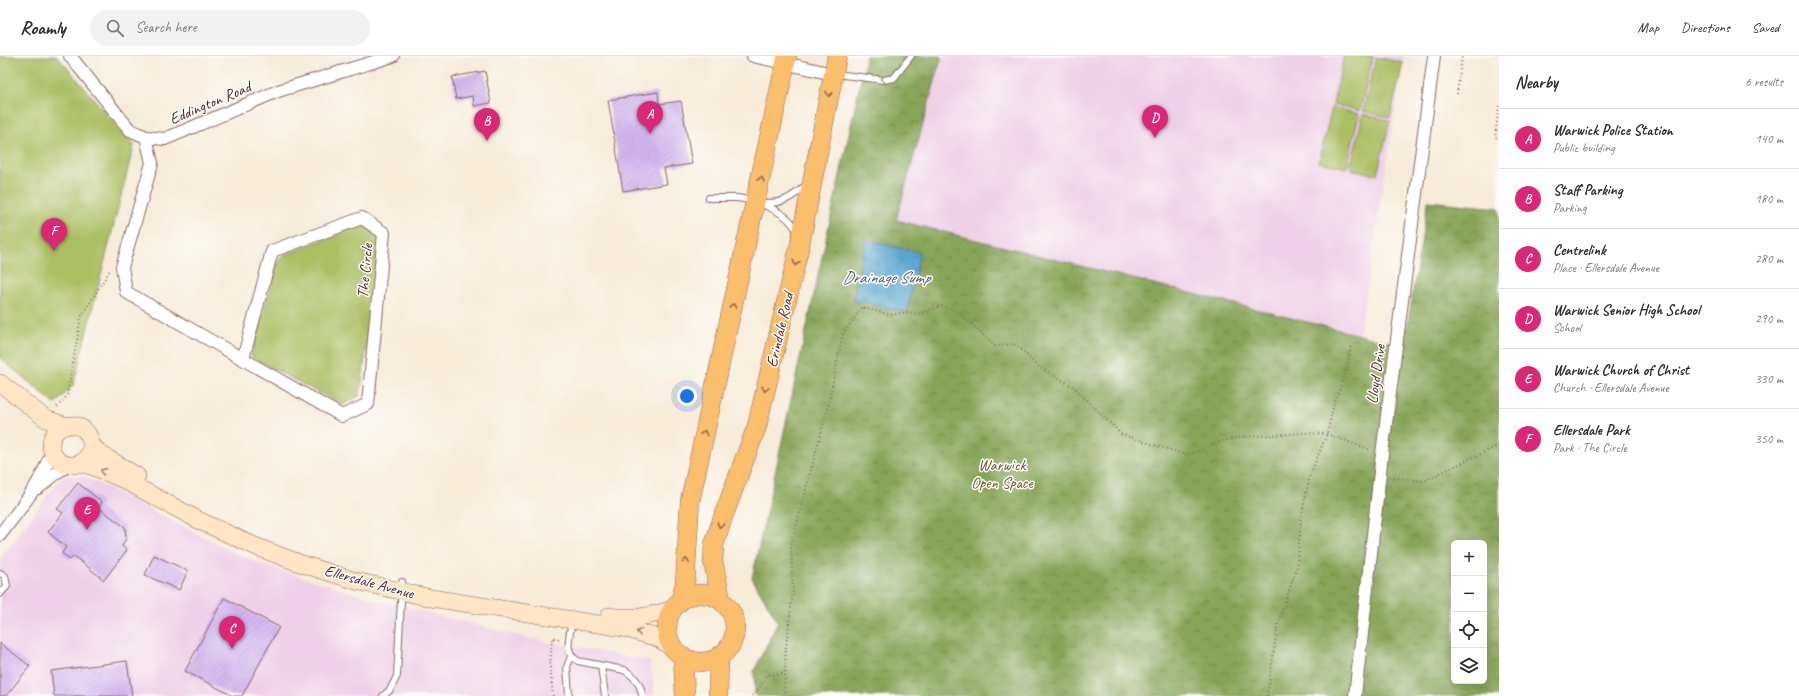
<!DOCTYPE html>
<html lang="en">
<head>
<meta charset="utf-8">
<style>
  body { margin:0; font-family:Caveat,sans-serif; background:#f2f2f3; color:#2b2b33 }
  .controls { position:absolute; right:12px; bottom:12px; display:grid; overflow:hidden; border-radius:6px; box-shadow:0 2px 10px #0003 }
  .controls button { width:36px; height:36px; display:grid; place-items:center; padding:0; border:0; border-bottom:1px solid #e1e1e2; background:#fff; color:#2b2b33; font:20px sans-serif }
  .you { position:absolute; left:687px; top:340px; width:14px; height:14px; margin:-10px; border:3px solid #fff; border-radius:50%; background:#1a73e8; box-shadow:0 0 0 6px #1a73e833 }
  .badge { display:grid; place-items:center; width:26px; height:26px; border-radius:50%; background:#db2777; color:#fff; font-size:13px; font-weight:700 }
  .pin { position:absolute; translate:-50% -33px; filter:drop-shadow(0 1px 2px #0008) }
  .pin::after { content:''; position:absolute; top:21px; width:14px; height:12px; background:inherit; clip-path:polygon(0 0,100% 0,50% 100%) }
  .list { margin:0; padding:0; list-style:none }
  h2 { display:flex; justify-content:space-between; align-items:center; height:52px; margin:0; padding:0 16px; font-size:17px }
  h2 small { font-size:13px; font-weight:400; color:#7c7c81 }
  .list li { display:grid; grid-template-columns:26px 1fr auto; gap:12px; align-items:center; box-sizing:border-box; height:60px; padding:0 16px; border-top:1px solid #e1e1e2 }
  .list b { display:block; font-size:15px; white-space:nowrap }
  .list p { margin:0; font-size:13px; white-space:nowrap; color:#7c7c81 }
  .list em { font-size:13px; font-style:normal; color:#7c7c81 }
  .icon { flex:none; width:22px; height:22px; fill:none; stroke:currentColor; stroke-width:2; stroke-linecap:round; stroke-linejoin:round }
  .map { position:relative; flex:none; width:1499px; height:640px; overflow:hidden }
  header { display:flex; align-items:center; gap:24px; box-sizing:border-box; height:56px; padding:0 20px; background:#fff; border-bottom:1px solid #e1e1e2 }
  header strong { font-size:19px }
  nav { display:flex; gap:22px; margin-inline-start:auto; font-size:14px }
  .search { width:280px; height:36px; background:#f2f2f3; display:flex; align-items:center; gap:10px; box-sizing:border-box; padding:0 14px; border-radius:22px; color:#7c7c81; font-size:15px }
  main { display:flex }
  aside { flex:1; background:#fff }
  .map>svg:first-child { display:block }
  .built { fill:#eed0e8 }
  .green { fill:#aabe62; stroke:#7a6e46 }
  .forest { fill:url(#forest-crowns); stroke:#686242; fill-rule:evenodd }
  .water { fill:url(#water-ripples); stroke:#52627e }
  .building { fill:url(#building-hatch) }
  .lines { fill:none; stroke-linecap:round; stroke-linejoin:round }
  .lane-casing { stroke:#876668; stroke-width:8 }
  .street-casing { stroke:#876668; stroke-width:14 }
  .secondary-casing { stroke:#876668; stroke-width:18 }
  .primary-casing { stroke:#876668; stroke-width:20 }
  .path { stroke:#876668; stroke-width:2; stroke-dasharray:1 3; stroke-linecap:butt }
  .lane { stroke:#fff; stroke-width:6 }
  .street { stroke:#fff; stroke-width:12 }
  .secondary { stroke:#fde5c5; stroke-width:17 }
  .primary { stroke:#fabe6d; stroke-width:19 }
  .oneway { stroke:#ae9aa0 }
  .oneway2 { stroke:#996749 }
  .oneway3 { stroke:#a48278 }
  .labels { text-anchor:middle; dominant-baseline:central; stroke-width:3; stroke-linejoin:round; paint-order:stroke }
  .street-label { font-size:16px; fill:#4a1f2b; stroke:#fdfcf7 }
  .park-label { font-size:16px; fill:#6c573e; stroke:#fdfcf7 }
  .water-label { font-size:17px; font-style:italic; fill:#515b76; stroke:#fdfcf7 }
</style>
</head>
<body>
<header>
<strong>Roamly</strong>
<div class="search"><svg class="icon" aria-label="search" viewBox="0 0 24 24"><circle cx="10" cy="10" r="6"/><path d="M15 15l6 6"/></svg>Search here</div>
<nav><a>Map</a><a>Directions</a><a>Saved</a></nav>
</header>
<main>
<div class="map">
<svg width="1499" height="640" viewBox="0 0 1499 640">
  <defs>
    <pattern id="forest-crowns" width="20" height="18" patternUnits="userSpaceOnUse"><rect width="20" height="18" fill="#87a558"/><path d="M2 6a3 3 0 1 1 6 0M12 15a3 3 0 1 1 6 0" fill="none" stroke="#708649"/></pattern>
    <pattern id="water-ripples" width="26" height="14" patternUnits="userSpaceOnUse"><rect width="26" height="14" fill="#59a5d2"/><path d="M2 4q2-2 4 0t4 0M15 11q2-2 4 0t4 0" fill="none" stroke="#4c86ab"/></pattern>
    <pattern id="building-hatch" width="6" height="6" patternUnits="userSpaceOnUse"><rect width="6" height="6" fill="#d2b5ef"/><path d="M-1 1l2-2M0 6l6-6M5 7l2-2" fill="none" stroke="#b69bcd"/></pattern>
  </defs>
  <rect width="100%" height="100%" fill="#fdfcf7"/>
  <filter id="ink" filterUnits="userSpaceOnUse"><feTurbulence type="fractalNoise" baseFrequency=".025" numOctaves="2"/><feDisplacementMap in="SourceGraphic" scale="8" xChannelSelector="R" yChannelSelector="G"/><feConvolveMatrix kernelMatrix="1 2 1 2 8 2 1 2 1" color-interpolation-filters="sRGB"/></filter>
  <filter id="wash" filterUnits="userSpaceOnUse"><feTurbulence type="fractalNoise" baseFrequency=".012" numOctaves="4" result="noise"/><feDisplacementMap in="SourceGraphic" scale="16" xChannelSelector="R" yChannelSelector="G"/><feGaussianBlur stdDeviation="0.9" result="paint"/><feColorMatrix in="noise" values="0 0 0 0 0 0 0 0 0 0 0 0 0 0 0 0 0 1.4 0 .05"/><feComposite in="paint" operator="in"/></filter>
  <g filter="url(#wash)">
    <rect width="100%" height="100%" fill="#f7ebd9"/>
    <path class="built" d="M942,0h462l-45,279 -464,-115z
      M62,420h22l151,77 26,11 116,36 150,38 123,23 5,35h-655v-137z"/>
    <path class="green" d="M0,0h57l77,89 -61,241 -18,18 -55,-46z
      M1344,0h29l-13,55 -27,-7z
      M1376,1l27,6 -13,55 -27,-7z
      M1332,51l27,7 -12,54 -28,-6z
      M1363,58l27,7 -13,54 -27,-6z
      M360,170l14,4 7,7 -21,159 -18,9 -91,-48 27,-96 7,-7z"/>
    <path class="forest" d="M866,0h76l-46,164 508,126 24,-145 71,7v488h-744l-1,-25 24,-49 -26,-44zM1454,487h30v138h-30z"/>
    <path class="water" d="M866,184l54,13 -13,59 -54,-12z"/>
    <g id="blocks">
      <path class="building" d="M485,15l6,32 -17,3 -1,-10 -17,3 -4,-22z
        M658,36l1,12 22,-3 11,63 -28,4 3,16 -44,7 -15,-91z
        M78,427l24,19 -3,6 26,19 1,12 -4,7 5,4 -23,30 -30,-24 -4,4 -8,-7 4,-6 -18,-15 15,-19 -6,-4z
        M154,499l34,16 -9,19 -34,-15z
        M224,542l55,29 -37,69h-9l-48,-25z
        M0,587l30,23 -24,30h-6z
        M127,605l5,35h-78l-3,-25z"/>
    </g>
  </g>
  <g filter="url(#ink)">
    <use href="#blocks" fill-opacity="0" stroke="#876668" stroke-width="1"/>
    <g class="lines">
      <g class="lane-casing">
        <path id="lane" d="M836,18l48,6 10,-2 17,-22
          M709,142c9,0 18,0 28,0 19,2 53,14 60,34
          M763,147c19,1 29,-5 43,-18
          M0,517l5,3 2,10 -7,8
          M572,565c-2,14 -9,32 6,40l46,9c11,6 17,14 18,26
          M601,610l4,30
          M383,640l7,-6 7,-14 5,-94
          M569,640l-2,-29 4,-11"/>
      </g>
      <g class="street-casing">
        <path id="street" d="M70,0l60,74 16,7 19,2 113,-48 115,-35
          M753,0l80,18
          M146,81l6,26 -30,104 4,25 216,124 26,-12 16,-171 -22,-15 -90,33 -29,108
          M38,432l21,-17 11,-6
          M0,479c20,-27 43,-52 52,-86
          M1355,640l27,-242 52,-398"/>
      </g>
      <g class="secondary-casing">
        <path id="secondary" d="M0,327l46,36 21,7
          M51 389a20 20 0 1 1 40 0a20 20 0 1 1-40 0Z
          M91,389l11,10 35,21
          M80,407l14,4 30,13 76,41 57,26 42,16 57,18 75,17 193,30 34,10 16,11
          M609,560c23,4 42,0 64,-7"/>
      </g>
      <g class="primary-casing">
        <path id="primary" d="M667 572a34 34 0 1 1 68 0a34 34 0 1 1-68 0Z
          M681,544l4,-16 5,-83 97,-445
          M721,544l-8,-39 1,-16 9,-28 34,-91 43,-182 37,-188
          M683,600l2,40
          M718,640l1,-40"/>
      </g>
      <path class="path" d="M1457,38l5,-38
        M1499,50l-4,31 4,1
        M57,351l10,-11 14,-79 29,-47
        M1390,421l34,4 75,-36
        M553,640l-3,-30 2,-28 9,1
        M752,640l6,-6 9,-15 18,-1
        M784,640l2,-50 7,-54 -2,-46 36,-136 16,-76 19,-27 28,8 17,-3 11,2 23,-8 18,6 36,34 19,-2 11,9 11,12 38,22 47,47 33,11 33,10 35,-14 20,-4 63,-4 22,1 44,16
        M1267,640l11,-73 19,-56 4,-49 9,-43 17,-41 7,-31 13,-34 4,-24"/>
      <use href="#lane" class="lane"/>
      <use href="#street" class="street"/>
      <use href="#secondary" class="secondary"/>
      <use href="#primary" class="primary"/>
    </g>
    <defs><path id="oneway-chevron" d="M-2-3.5L2.5 0L-2 3.5" fill="none" stroke-width="1.6" stroke-linecap="round" stroke-linejoin="round"/></defs>
    <use class="oneway" href="#oneway-chevron" transform="translate(883 23) rotate(180)"/>
    <g class="oneway2">
      <use href="#oneway-chevron" transform="translate(829 38) rotate(101)"/>
      <use href="#oneway-chevron" transform="translate(761 123) rotate(-78)"/>
      <use href="#oneway-chevron" transform="translate(796 207) rotate(103)"/>
      <use href="#oneway-chevron" transform="translate(733 250) rotate(-78)"/>
      <use href="#oneway-chevron" transform="translate(765 333) rotate(104)"/>
      <use href="#oneway-chevron" transform="translate(704 377) rotate(-77)"/>
      <use href="#oneway-chevron" transform="translate(720 469) rotate(106)"/>
      <use href="#oneway-chevron" transform="translate(686 505) rotate(-87)"/>
    </g>
    <g class="oneway3">
      <use href="#oneway-chevron" transform="translate(103 415) rotate(-156)"/>
      <use href="#oneway-chevron" transform="translate(639 576) rotate(-166)"/>
    </g>
  </g>
  <g class="labels">
    <g class="street-label">
      <text transform="translate(210 47) rotate(-23)">Eddington Road</text>
      <text transform="translate(365 215) rotate(-85)">The Circle</text>
      <text transform="translate(780 274) rotate(-77)">Erindale Road</text>
      <text transform="translate(1376 318) rotate(-82)">Lloyd Drive</text>
      <text transform="translate(369 526) rotate(15)">Ellersdale Avenue</text>
    </g>
    <g class="park-label">
      <text x="1002" y="409">Warwick<tspan x="1002" dy="18">Open Space</tspan></text>
    </g>
    <g class="water-label">
      <text x="886" y="221">Drainage Sump</text>
    </g>
  </g>
</svg>
<div class="controls">
<button>+</button>
<button>−</button>
<button><svg class="icon" aria-label="locate" viewBox="0 0 24 24"><circle cx="12" cy="12" r="6"/><path d="M12 2v4M12 18v4M2 12h4M18 12h4"/></svg></button>
<button><svg class="icon" aria-label="layers" viewBox="0 0 24 24"><path d="M12 4l9 5-9 5-9-5zM3 14l9 5 9-5"/></svg></button>
</div>
<div class="you"></div>
<div class="pin badge" style="left:650px;top:78px">A</div>
<div class="pin badge" style="left:487px;top:85px">B</div>
<div class="pin badge" style="left:232px;top:593px">C</div>
<div class="pin badge" style="left:1155px;top:82px">D</div>
<div class="pin badge" style="left:87px;top:474px">E</div>
<div class="pin badge" style="left:54px;top:195px">F</div>
</div>
<aside>
<h2>Nearby<small>6 results</small></h2>
<ul class="list">
<li><span class="badge">A</span><div><b>Warwick Police Station</b><p>Public building</p></div><em>140 m</em></li>
<li><span class="badge">B</span><div><b>Staff Parking</b><p>Parking</p></div><em>180 m</em></li>
<li><span class="badge">C</span><div><b>Centrelink</b><p>Place · Ellersdale Avenue</p></div><em>280 m</em></li>
<li><span class="badge">D</span><div><b>Warwick Senior High School</b><p>School</p></div><em>290 m</em></li>
<li><span class="badge">E</span><div><b>Warwick Church of Christ</b><p>Church · Ellersdale Avenue</p></div><em>330 m</em></li>
<li><span class="badge">F</span><div><b>Ellersdale Park</b><p>Park · The Circle</p></div><em>350 m</em></li>
</ul>
</aside>
</main>
</body>
</html>
